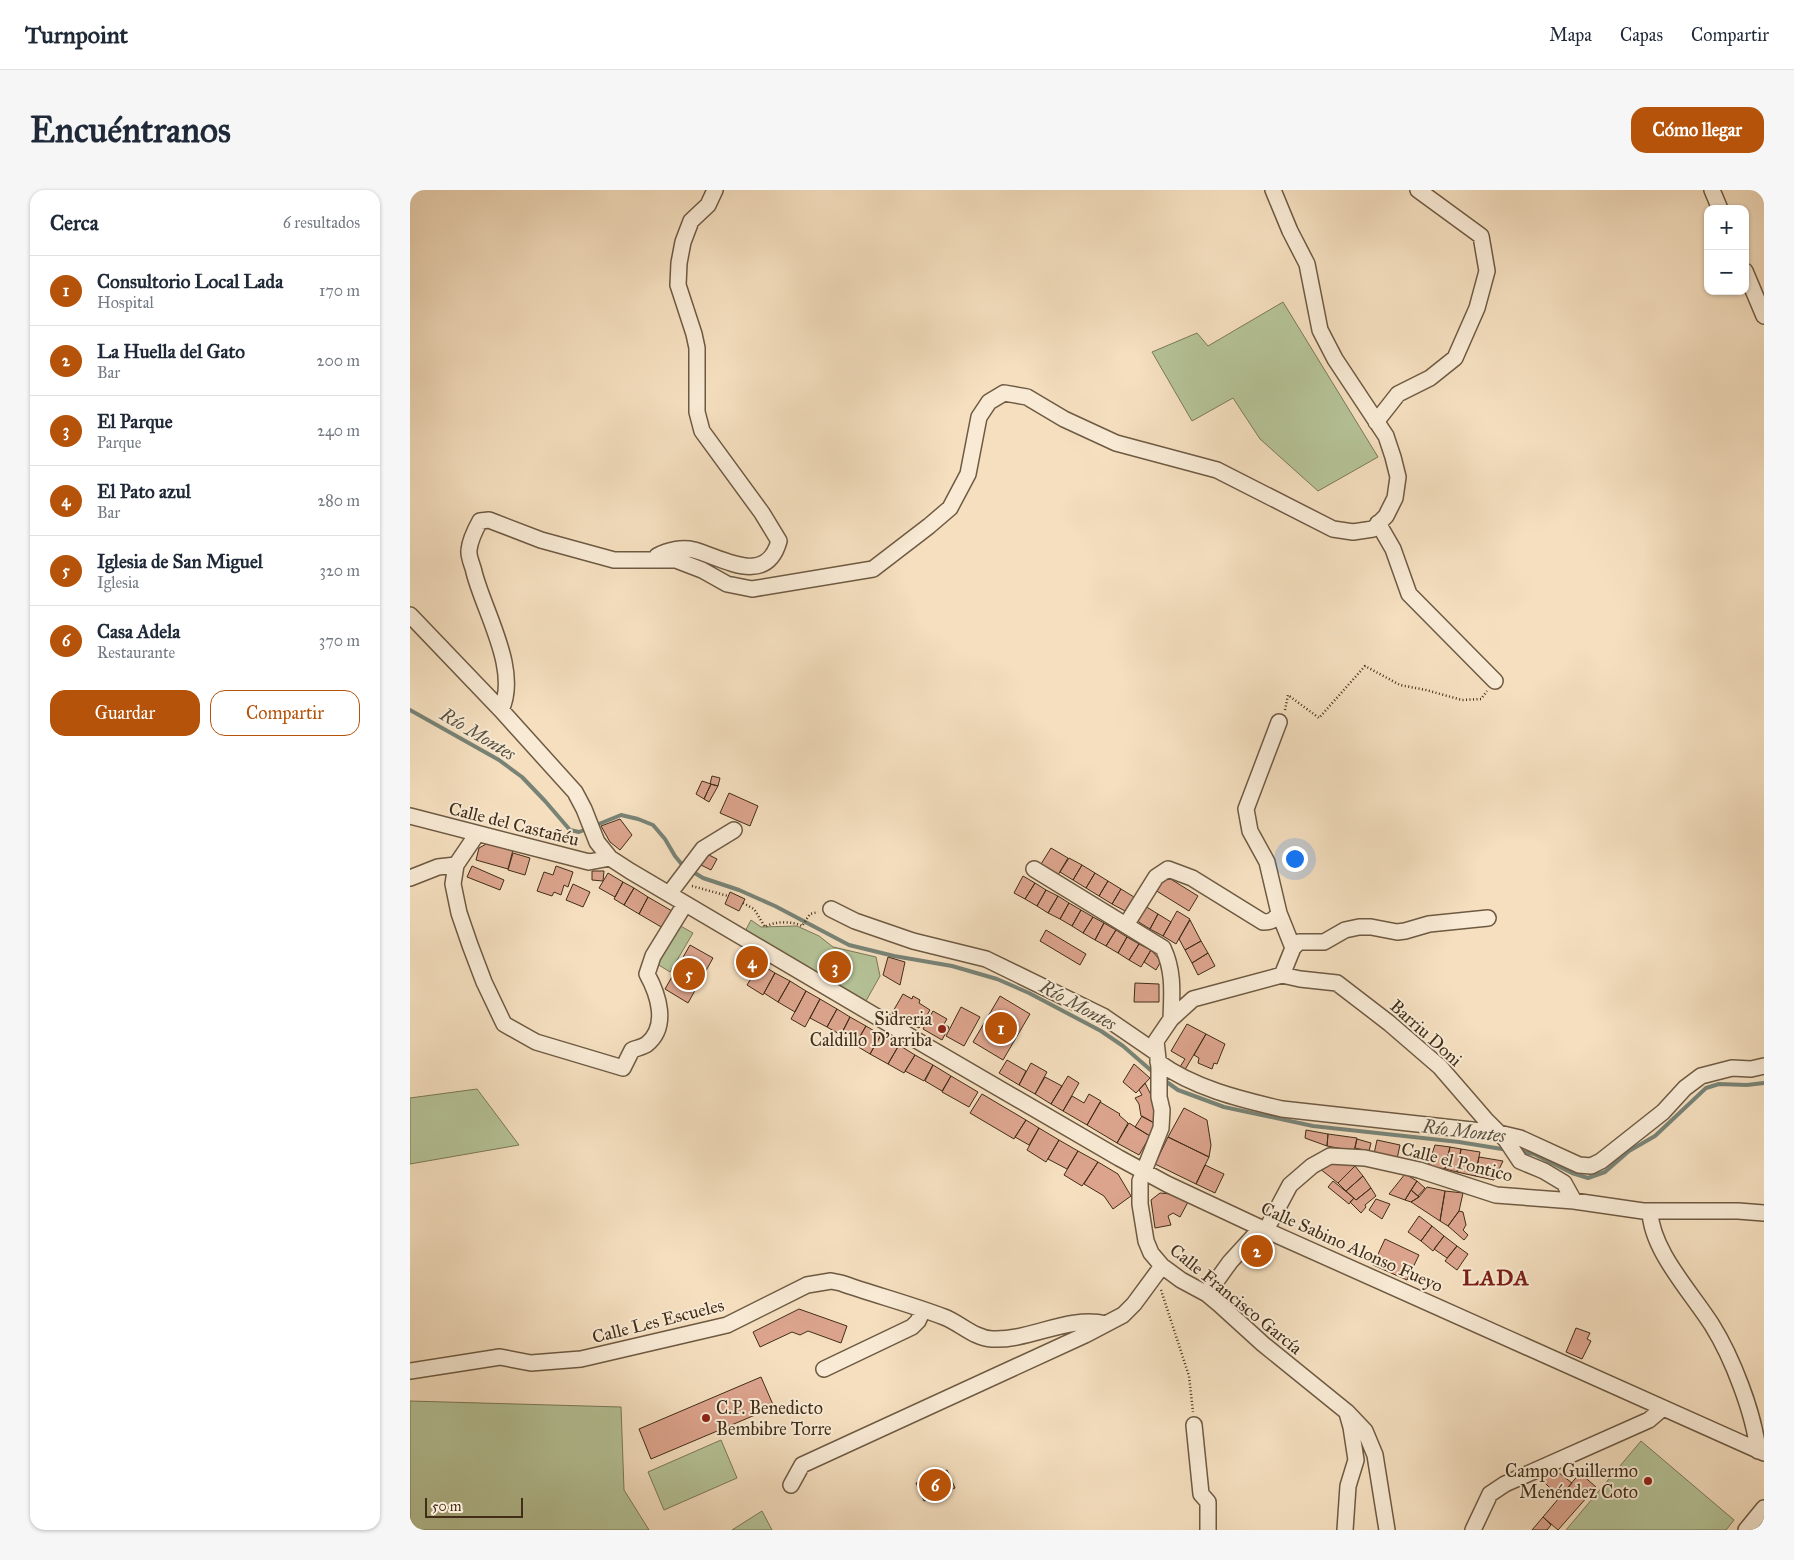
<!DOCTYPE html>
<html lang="es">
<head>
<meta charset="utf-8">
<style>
  body { margin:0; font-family:"IM FELL Great Primer",serif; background:#f6f6f7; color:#1f2937 }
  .controls { position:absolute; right:15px; top:15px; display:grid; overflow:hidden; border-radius:10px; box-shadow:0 1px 4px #0004 }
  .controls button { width:45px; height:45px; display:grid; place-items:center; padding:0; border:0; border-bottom:1px solid #e0e1e3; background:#fff; color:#1f2937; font:25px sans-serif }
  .scale { position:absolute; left:15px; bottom:12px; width:98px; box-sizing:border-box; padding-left:5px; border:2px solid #412d18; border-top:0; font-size:14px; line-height:18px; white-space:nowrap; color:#412d18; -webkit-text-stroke:4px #f8ead5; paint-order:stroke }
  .you { position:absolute; left:884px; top:668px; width:18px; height:18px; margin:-12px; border:4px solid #fff; border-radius:50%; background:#1a73e8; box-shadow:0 0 0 8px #1a73e833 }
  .badge { display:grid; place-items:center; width:32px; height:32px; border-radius:50%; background:#b45309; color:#fff; font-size:16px; font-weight:700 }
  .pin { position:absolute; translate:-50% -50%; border:2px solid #fff; box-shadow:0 1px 5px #0006 }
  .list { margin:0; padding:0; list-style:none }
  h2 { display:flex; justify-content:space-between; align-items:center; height:65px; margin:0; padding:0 20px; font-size:21px }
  h2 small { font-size:16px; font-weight:400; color:#747a83 }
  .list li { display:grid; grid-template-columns:32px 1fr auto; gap:15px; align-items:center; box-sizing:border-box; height:70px; padding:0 20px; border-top:1px solid #e0e1e3 }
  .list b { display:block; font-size:19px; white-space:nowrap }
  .list p { margin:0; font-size:16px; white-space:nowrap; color:#747a83 }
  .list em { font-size:16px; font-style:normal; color:#747a83 }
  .actions { display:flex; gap:10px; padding:15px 20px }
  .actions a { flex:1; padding:11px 0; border:1px solid #b45309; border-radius:15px; text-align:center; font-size:18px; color:#b45309 }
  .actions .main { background:#b45309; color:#fff }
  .map { position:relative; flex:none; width:1354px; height:1340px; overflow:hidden; border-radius:15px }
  header { display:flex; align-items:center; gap:30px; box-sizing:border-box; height:70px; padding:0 25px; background:#fff; border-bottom:1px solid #e0e1e3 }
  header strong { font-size:24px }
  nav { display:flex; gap:28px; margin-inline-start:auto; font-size:18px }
  .intro { display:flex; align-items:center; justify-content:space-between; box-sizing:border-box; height:120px; padding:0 30px }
  h1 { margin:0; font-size:35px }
  .button { padding:12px 22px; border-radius:15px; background:#b45309; color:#fff; font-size:18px; font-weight:700 }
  main { display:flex; gap:30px; padding:0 30px }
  aside { flex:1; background:#fff; border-radius:15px; box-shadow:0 1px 4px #0004 }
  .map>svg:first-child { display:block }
  .green { fill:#b5c397; stroke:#7b7858 }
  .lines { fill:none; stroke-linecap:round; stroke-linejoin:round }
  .stream { stroke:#788376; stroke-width:4 }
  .building { fill:#dca48d; stroke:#412d18 }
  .minor-casing { stroke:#6e5a42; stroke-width:18 }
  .path { stroke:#412d18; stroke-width:2.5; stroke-dasharray:1 2.5; stroke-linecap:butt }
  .minor { stroke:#f8ead5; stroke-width:15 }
  .poi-dot { fill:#8f2418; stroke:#f8ead5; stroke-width:2 }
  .labels { text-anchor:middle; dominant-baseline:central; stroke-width:4; stroke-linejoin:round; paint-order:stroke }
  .street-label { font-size:18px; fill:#412d18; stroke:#f8ead5 }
  .poi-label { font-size:18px; fill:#412d18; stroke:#f8ead5; text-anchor:end }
  .water-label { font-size:19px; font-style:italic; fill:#58513f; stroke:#f8ead5 }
  .district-label { font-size:22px; font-weight:bold; letter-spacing:1px; fill:#7a1f14; stroke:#f8ead5 }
</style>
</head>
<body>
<header>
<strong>Turnpoint</strong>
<nav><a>Mapa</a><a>Capas</a><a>Compartir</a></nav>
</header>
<div class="intro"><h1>Encuéntranos</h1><a class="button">Cómo llegar</a></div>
<main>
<aside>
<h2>Cerca<small>6 resultados</small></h2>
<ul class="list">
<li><span class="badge">1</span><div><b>Consultorio Local Lada</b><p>Hospital</p></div><em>170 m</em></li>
<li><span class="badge">2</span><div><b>La Huella del Gato</b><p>Bar</p></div><em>200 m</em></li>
<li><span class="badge">3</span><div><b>El Parque</b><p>Parque</p></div><em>240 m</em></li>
<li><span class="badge">4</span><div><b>El Pato azul</b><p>Bar</p></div><em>280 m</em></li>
<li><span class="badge">5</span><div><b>Iglesia de San Miguel</b><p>Iglesia</p></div><em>320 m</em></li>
<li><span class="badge">6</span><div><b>Casa Adela</b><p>Restaurante</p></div><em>370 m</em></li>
</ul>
<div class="actions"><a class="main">Guardar</a><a>Compartir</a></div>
</aside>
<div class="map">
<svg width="1354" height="1340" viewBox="0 0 1354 1340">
  <rect width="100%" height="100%" fill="#f5dfbf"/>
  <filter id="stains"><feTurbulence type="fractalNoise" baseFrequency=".004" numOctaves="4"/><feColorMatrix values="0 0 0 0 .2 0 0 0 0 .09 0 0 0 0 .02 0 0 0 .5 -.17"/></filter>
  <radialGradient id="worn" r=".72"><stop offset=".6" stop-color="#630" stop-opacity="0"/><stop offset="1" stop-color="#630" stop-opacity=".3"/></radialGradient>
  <path class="green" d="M873,112l95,155 -60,34 -58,-52 -27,-41 -41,23 -40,-69 45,-19 11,13z
    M341,730l10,7 36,-1 22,10 14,11 43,10 4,19 -18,32 -120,-71z
    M267,734l16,9 -23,39 -16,-10z
    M67,899l42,56 -109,19v-66z
    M0,1211l211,6 3,83 25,40h-239z
    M311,1250l16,38 -73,32 -16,-38z
    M1231,1251l93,79 -8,10h-160z
    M352,1321l10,19h-40z"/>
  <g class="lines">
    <path class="stream" d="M0,520l89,50 23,17 23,24 25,29 9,2 8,-3
      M184,636l27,-11 17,4 15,6 12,14 10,17 9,11
      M280,680l13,8 36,12 36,16 74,39 45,11 58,10 45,13 32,14 72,38 22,15 31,27
      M754,890l14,10 46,17 89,19 146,16 49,8
      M1109,961l15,3 38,19 16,5 17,-6 24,-21 26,-15 51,-48 13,-4 28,1 17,-2"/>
  </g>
  <path class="building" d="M302,586l8,2 -2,8 -8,-2z
    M292,591l9,3 -7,15 -8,-5z
    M301,594l7,2 -9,16 -5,-3z
    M319,603l29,13 -8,20 -30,-13z
    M210,629l12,16 -12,15 -10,-8 -9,-16z
    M78,653l25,7 -5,19 -32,-9 3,-12z
    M641,658l17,10 -10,17 -17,-11z
    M293,662l14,7 -6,11 -14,-7z
    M103,663l17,5 -5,17 -17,-5z
    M659,668l13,7 -9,15 -13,-8z
    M672,675l13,8 -9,15 -13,-8z
    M62,676l32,14 -4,10 -33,-13z
    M146,676l17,6 -5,15 -4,-2 -3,10 -7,-3 -2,4 -15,-5 7,-19 9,3z
    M182,681h12l-1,10 -11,-1z
    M198,683l15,9 -8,15 -16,-9z
    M685,683l13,8 -9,15 -13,-8z
    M613,686l12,7 -10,16 -11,-6z
    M759,688l29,18 -9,15 -34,-21 7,-11z
    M698,691l13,8 -9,15 -13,-8z
    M213,692l11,6 -10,17 -10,-6z
    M625,693l11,7 -9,16 -12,-7z
    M163,694l17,8 -7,15 -17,-7z
    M224,698l14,9 -9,17 -15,-9z
    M711,699l13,8 -9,14 -13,-7z
    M636,700l12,6 -10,17 -11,-7z
    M320,702l15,7 -6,12 -14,-7z
    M648,706l11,7 -9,16 -12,-6z
    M238,707l24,14 -9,17 -24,-14z
    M659,713l12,7 -9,16 -12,-7z
    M735,716l13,8 -8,15 -13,-8z
    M671,720l12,7 -10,16 -11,-7z
    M767,721l13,8 -14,25 -13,-8z
    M748,724l13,8 -8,14 -13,-7z
    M683,727l11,6 -9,17 -12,-7z
    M780,730l11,21 -16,9 -6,-11z
    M694,733l12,7 -10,16 -11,-6z
    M636,740l40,24 -6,11 -40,-24z
    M706,740l11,7 -9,16 -12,-7z
    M717,747l12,7 -10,16 -11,-7z
    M791,751l7,12 -16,10 -7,-13z
    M729,754l12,6 -10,17 -12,-7z
    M280,755l23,13 -25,45 -23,-14z
    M741,760l10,11 -5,9 -12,-8z
    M798,763l7,13 -17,9 -6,-12z
    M336,766l14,8 -9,14 -14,-8z
    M478,767l17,5 -5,23 -17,-10z
    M350,774l15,9 -12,22 -16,-10z
    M365,783l15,8 -12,21 -14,-9z
    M380,791l16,10 -11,21 -17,-10z
    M725,793l24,1v18h-25z
    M396,801l14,8 -15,28 -14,-8z
    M493,804l9,5 1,-3 7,4 -1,3 11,7 -11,18 -27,-15z
    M590,806l30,18 -27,46 -30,-18z
    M410,809l17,10 -10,18 -17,-9z
    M551,817l19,10 -16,29 -18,-10z
    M427,819l13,8 -9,18 -14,-8z
    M523,821l14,8 -3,5 5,3 -7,13 -19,-11z
    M440,827l16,9 -11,19 -15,-9z
    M777,834l19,10 -23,39 -5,-3 7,-11 -14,-8z
    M456,836l15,9 -11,19 -15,-9z
    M796,844l19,10 -8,20 -3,-1 -2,6 -14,-6 1,-5 -5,-3z
    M471,845l18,10 -11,19 -18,-10z
    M489,855l16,10 -11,18 -16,-9z
    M505,865l18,10 -9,16 -19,-10z
    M597,870l19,11 -7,14 -20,-12z
    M621,873l16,9 -12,22 -16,-9z
    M724,874l16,14 -14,15 -13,-11z
    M523,875l18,11 -9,15 -17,-10z
    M541,886l27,16 -9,15 -27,-15z
    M658,886l11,7 -16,28 -12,-7z
    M635,887l17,9 -11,18 -16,-10z
    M735,893l8,16 3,25 -15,-8 -2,-12 -4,-6 7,-3 -3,-5z
    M572,904l44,26 -12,19 -44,-26z
    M679,904l12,7 -14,24 -24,-14 9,-15 12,7z
    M690,912l20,12 -1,1 9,8 -11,20 -30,-18z
    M774,918l23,12 4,25 -2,12 -41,-20z
    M732,926l14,8 -6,12 -15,-9z
    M616,930l13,8 -10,17 -14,-8z
    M719,933l21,13 -11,19 -22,-12z
    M629,938l20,12 -13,22 -19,-12z
    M896,940l22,4 -1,12 -22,-8z
    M918,944l29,4 -3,13 -27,-5z
    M758,947l41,20 -13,27 -41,-20z
    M947,949l14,4 -2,8 -14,-3z
    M649,950l19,11 -11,18 -19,-10z
    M967,950l23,5 -3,14 -23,-5z
    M1025,955l15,2 -5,22 -17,-3z
    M1040,957l11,2 -4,23 -12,-3z
    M1051,959l19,3 -5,24 -18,-4z
    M668,961l20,11 -16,24 -18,-11z
    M1069,967l24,4 -9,19 -19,-4z
    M688,972l20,12 13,22 -18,13 -9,-13 -20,-12z
    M935,973l1,1 9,2 -17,17 -23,-18z
    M795,975l19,9 -9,19 -19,-9z
    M945,976l8,10 -17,15 -8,-8z
    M995,984l12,7 -12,19 -16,-6z
    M953,986l8,12 -15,12 -10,-9z
    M923,991l21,17 -5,6 -21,-17z
    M1007,991l8,7 -7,8 -7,-6z
    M1017,997l18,4 -5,30 -29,-19 8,-5z
    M961,998l5,8 -11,9 1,2 -5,6 -11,-11 4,-4 2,2z
    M1001,1000l8,7 -8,5 -6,-2z
    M1035,1001l18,2 -4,18 -11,15 -8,-5z
    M750,1003l11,1 17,8 -8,15 -7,-4 -5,3 3,9 -16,3 -4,-28z
    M966,1009l14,5 -8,15 -13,-9z
    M1049,1021l4,1 3,13 -3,5 5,5 -4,5 -16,-14z
    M1009,1026l13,10 -11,15 -13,-9z
    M1022,1036l12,10 -11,15 -12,-10z
    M1034,1046l13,10 -10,12 -13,-9z
    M975,1049l34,16 -12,25 -34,-15z
    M1047,1056l11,8 -11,16 -12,-9z
    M389,1119l48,17 -6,17 -33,-12 -8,4 -8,-3 -32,15 -7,-15z
    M1166,1138l14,5 -3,6 4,2 -9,18 -16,-7z
    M351,1187l13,30 -123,52 -12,-30z
    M1144,1279l18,14 -12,15 -18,-18z
    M537,1280l8,18 -31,13 -8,-18z
    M1170,1283l16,14 -38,43 -15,-13z
    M1133,1327l8,8 -4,5h-15z"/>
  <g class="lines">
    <g class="minor-casing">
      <path id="minor" d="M1302,0l8,19
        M1335,81l19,45
        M966,232l22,-28 32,-16 25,-20 22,-50 10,-37 -6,-35 -63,-46
        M968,333l15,26 16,45 86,87
        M247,366c11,-6 25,-9 37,-6 29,8 72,37 85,-9l-17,-28 -60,-82 -5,-19v-64l-3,-14 -16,-49 1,-22 4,-21 8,-21 17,-16 7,-15
        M0,425l91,95 74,82 9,17 13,33 13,16 20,13 298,176 191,111 48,26 94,44 503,225
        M91,520c19,-40 -17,-98 -27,-138 -1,-6 -6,-15 -5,-22 1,-10 6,-20 11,-29l9,-1 52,20 73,20h62l26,10 25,14 25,5 121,-20 56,-43 21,-18 18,-34 11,-57 10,-15 15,-9 23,4 37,22 52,24 101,27 116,59 20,3 20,-3 13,-13 9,-18 3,-21 -5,-20 -7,-21 -51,-77 -15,-29 -13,-66 -17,-33 -17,-41
        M869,532l-33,87 4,22 17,31 12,51 14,35
        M0,626l179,46 21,-4
        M67,644l-21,31 -3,19 6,29 11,32 14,37 20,42 32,18 87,26 9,-18c5,-2 11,-3 15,-6 22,-18 11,-50 0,-70l6,-18 32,-52
        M624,679l129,79c11,23 9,45 8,71
        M0,688l28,-11 18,-2
        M259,704l34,-45 31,-19
        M421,719l24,12 58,20 73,18 117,57 54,37
        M716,735l30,-48 12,-8 24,9 71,44c9,0 11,-2 16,-9
        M872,785l11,-27 6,-6h25l21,-12 14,-3h12l26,5 8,-1 24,-7 59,-6
        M748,872c36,26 81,37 124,47l217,24 21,5 59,27 12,1 10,-5 62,-49 22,-24 16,-12 31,-8 19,1 13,-3
        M1240,1021c1,39 41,81 62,114 20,32 42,88 46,126
        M856,1040l24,-45 22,-19 18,-10 35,2 54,12 77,25 78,6 69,10h95l26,2
        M797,1104l23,-32 31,-34
        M414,1179l88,-42 6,-6 5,-11
        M0,1181l90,-14 31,6 50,-4 146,-34 80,-40 24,-4 10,2c34,12 69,21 103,34 16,6 30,21 48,22 38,2 76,-24 114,-15
        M784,1235l7,69 7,8v28
        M381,1295l11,-20 283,-130 38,-20 11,-11 28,-38
        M935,1340l3,-44 8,-26 -5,-33 -4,-14
        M977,1340l-12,-75 -10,-24 -18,-19 -84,-68 -44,-40 -12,-10 -26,-14 -19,-14 -11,-13 -5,-12 -6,-37v-23l21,-53 1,-18 -3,-13v-29l-3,-27 15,-22 22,-20 89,-24 18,4 37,4 52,40 51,44 45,52 21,21 14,21 24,10 20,12 10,18
        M1063,1340l17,-36 15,-10 144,-64 14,-12
        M1336,1340l18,-22"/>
    </g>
    <path class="path" d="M875,520l3,-15 31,23 46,-52 35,19 26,5 36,10 19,-1 6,-8
      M282,696l36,10
      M333,713l11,6 11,18c9,-6 28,-6 37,-1l8,-12 8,-2
      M751,1100l28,86 4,36"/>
    <use href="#minor" class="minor"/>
  </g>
  <g class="poi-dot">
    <circle cx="532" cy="839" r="5"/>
    <circle cx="296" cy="1228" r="5"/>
    <circle cx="1238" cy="1291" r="5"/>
  </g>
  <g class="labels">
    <g class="street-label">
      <text transform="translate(104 634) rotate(14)">Calle del Castañéu</text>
      <text transform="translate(1016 843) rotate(42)">Barriu Doni</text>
      <text transform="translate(1047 972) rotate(14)">Calle el Pontico</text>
      <text transform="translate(942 1057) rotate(24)">Calle Sabino Alonso Fueyo</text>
      <text transform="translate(826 1109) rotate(39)">Calle Francisco García</text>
      <text transform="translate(248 1131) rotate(-14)">Calle Les Escueles</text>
    </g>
    <g class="poi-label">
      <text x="522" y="829">Sidreria<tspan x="522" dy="21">Caldillo D'arriba</tspan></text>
      <text x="306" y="1218" text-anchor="start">C.P. Benedicto<tspan x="306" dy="21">Bembibre Torre</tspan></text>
      <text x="1228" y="1281">Campo Guillermo<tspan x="1228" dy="21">Menéndez Coto</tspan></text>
    </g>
    <g class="water-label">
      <text transform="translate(68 544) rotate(31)">Río Montes</text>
      <text transform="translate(668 815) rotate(29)">Río Montes</text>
      <text transform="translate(1054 941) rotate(7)">Río Montes</text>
    </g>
    <g class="district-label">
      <text x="1086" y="1087">LADA</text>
    </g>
  </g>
  <rect width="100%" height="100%" filter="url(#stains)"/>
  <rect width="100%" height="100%" fill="url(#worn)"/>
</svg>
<div class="controls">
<button>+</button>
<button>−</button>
</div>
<div class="scale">50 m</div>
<div class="you"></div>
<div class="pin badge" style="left:591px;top:838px">1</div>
<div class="pin badge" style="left:847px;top:1061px">2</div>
<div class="pin badge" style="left:425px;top:777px">3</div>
<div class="pin badge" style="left:342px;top:772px">4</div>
<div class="pin badge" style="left:279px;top:784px">5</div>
<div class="pin badge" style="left:525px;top:1295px">6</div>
</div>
</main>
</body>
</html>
